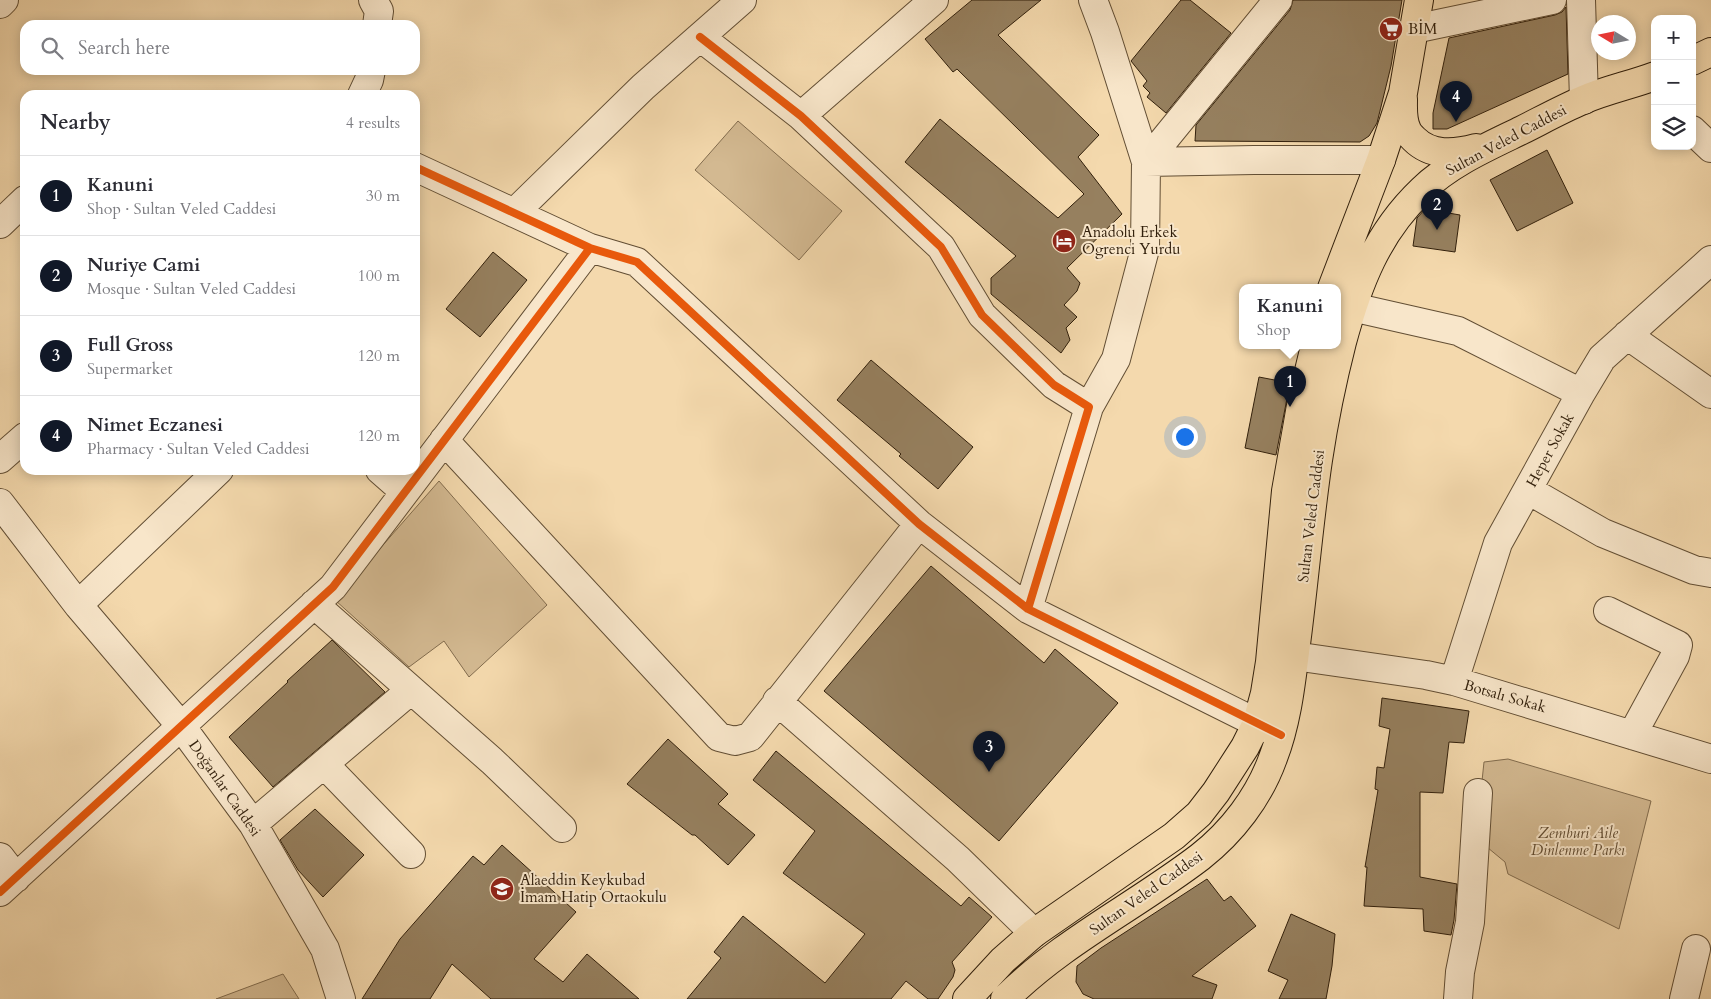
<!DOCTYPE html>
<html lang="en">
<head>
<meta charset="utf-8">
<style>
  body { margin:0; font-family:Cardo,serif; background:#f7f7f7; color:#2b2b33 }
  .controls { position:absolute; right:15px; top:15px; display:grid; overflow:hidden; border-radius:10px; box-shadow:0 2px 12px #0003 }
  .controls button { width:45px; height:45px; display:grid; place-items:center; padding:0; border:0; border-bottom:1px solid #e1e1e2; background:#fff; color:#2b2b33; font:25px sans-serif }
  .compass { position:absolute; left:1591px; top:15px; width:45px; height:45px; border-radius:50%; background:#fff; box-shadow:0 2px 12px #0003; rotate:280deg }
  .you { position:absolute; left:1184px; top:436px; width:18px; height:18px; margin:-12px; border:4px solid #fff; border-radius:50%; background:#1a73e8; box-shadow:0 0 0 8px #1a73e833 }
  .badge { display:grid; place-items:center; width:32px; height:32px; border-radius:50%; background:#111827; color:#fff; font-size:16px; font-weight:700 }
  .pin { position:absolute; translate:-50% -41px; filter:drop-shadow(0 1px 2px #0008) }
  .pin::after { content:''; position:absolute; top:26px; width:18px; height:15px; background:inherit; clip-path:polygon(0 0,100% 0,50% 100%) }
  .popup { position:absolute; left:1239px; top:284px; width:102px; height:65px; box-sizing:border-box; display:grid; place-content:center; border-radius:10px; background:#fff; filter:drop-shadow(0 1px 4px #0005); font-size:16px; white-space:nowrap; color:#7c7c81 }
  .popup b { font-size:19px; color:#2b2b33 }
  .popup::after { content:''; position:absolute; left:50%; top:100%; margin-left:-10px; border:10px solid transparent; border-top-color:#fff }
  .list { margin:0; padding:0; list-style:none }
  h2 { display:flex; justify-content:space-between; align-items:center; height:65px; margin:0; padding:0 20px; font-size:21px }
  h2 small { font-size:16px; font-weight:400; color:#7c7c81 }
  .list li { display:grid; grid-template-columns:32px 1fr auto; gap:15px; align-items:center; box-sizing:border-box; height:80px; padding:0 20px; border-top:1px solid #e1e1e2 }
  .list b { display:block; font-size:19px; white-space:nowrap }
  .list p { margin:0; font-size:16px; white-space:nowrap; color:#7c7c81 }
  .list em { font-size:16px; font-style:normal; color:#7c7c81 }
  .icon { flex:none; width:28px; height:28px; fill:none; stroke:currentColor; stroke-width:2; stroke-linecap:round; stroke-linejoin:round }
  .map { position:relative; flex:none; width:1711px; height:999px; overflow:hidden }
  .search { position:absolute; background:#fff; box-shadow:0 2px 12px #0003; left:20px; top:20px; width:400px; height:55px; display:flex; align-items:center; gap:12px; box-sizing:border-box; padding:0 18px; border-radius:15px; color:#7c7c81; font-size:19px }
  .panel { position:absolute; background:#fff; box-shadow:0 2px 12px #0003; left:20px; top:90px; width:400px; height:385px; border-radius:15px }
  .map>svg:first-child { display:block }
  .green { fill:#d3b991; stroke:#826c4e }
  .building { fill:#96805f; stroke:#311f0b }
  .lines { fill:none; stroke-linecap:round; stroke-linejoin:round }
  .minor-casing { stroke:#624e34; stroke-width:30 }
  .major-casing { stroke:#311f0b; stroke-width:30 }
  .minor { stroke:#f8e6ca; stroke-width:28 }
  .major { stroke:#f4d9ad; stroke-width:28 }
  .cycleway-casing { stroke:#f8e6ca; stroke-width:11 }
  .cycleway { stroke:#e8590c; stroke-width:8 }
  .labels { text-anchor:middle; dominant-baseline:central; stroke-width:4; stroke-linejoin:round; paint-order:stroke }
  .poi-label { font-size:15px; fill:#311f0b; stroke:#f8e6ca; text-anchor:start }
  .street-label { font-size:15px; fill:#311f0b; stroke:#f8e6ca }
  .park-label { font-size:15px; font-style:italic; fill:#624d33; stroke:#f8e6ca }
</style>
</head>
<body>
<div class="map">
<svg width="1711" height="999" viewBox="0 0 1711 999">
  <rect width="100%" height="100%" fill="#f4d9ad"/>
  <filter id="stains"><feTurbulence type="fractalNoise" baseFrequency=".004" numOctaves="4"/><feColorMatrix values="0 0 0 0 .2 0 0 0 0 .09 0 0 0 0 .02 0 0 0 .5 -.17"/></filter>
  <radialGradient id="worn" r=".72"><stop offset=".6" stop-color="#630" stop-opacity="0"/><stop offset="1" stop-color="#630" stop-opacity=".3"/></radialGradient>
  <path class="green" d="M738,121l104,90 -43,49 -104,-90z
    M439,481l108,124 -78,72 -25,-36 -35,26 -74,-67z
    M1508,759l143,42 -32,128 -111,-55 -3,-12 -29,-24 8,-76z
    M283,974l16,25h-83z"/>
  <path class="building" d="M972,0h69l-43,35 101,100 -21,22 44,57 -55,54 13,15 -3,8 -13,14 13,12 -11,11 4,12 -9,13 -70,-59v-16l25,-22 -111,-94 35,-43 118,99 26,-24 -127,-125 -4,3 -28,-33z
    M1181,0h9l41,33 -65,80 -19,-16 3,-4 -7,-7 4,-5 -16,-20z
    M1293,0h109l-11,66 -14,57 -8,13 -9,6 -165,-1 1,-16 94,-115z
    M1566,7l2,67 -121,55h-14v-16l16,-75 106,-23 7,-3z
    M1547,150l26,53 -56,28 -27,-51z
    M1425,209l35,6 -5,37 -42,-6 4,-28z
    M493,252l34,28 -47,57 -34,-28z
    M871,360l102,87 -35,42 -39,-33 2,-2 -64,-54z
    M1259,377l31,6 -14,72 -31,-7z
    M931,566l113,97 11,-14 63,54 -119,138 -175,-150z
    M332,640l53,52 -112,95 -44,-50 59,-55 -1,-1z
    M1382,698l87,13 -5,32 -15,-1 -6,51 -23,-1v85l37,7 -3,36 -3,15 -27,-4 -1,-22 -59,-3 3,-39h-2l13,-77 -3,-1 2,-22 7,1 6,-39 -11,-3z
    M668,739l60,55 -10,10 37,31 -27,30 -33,-30h-3l-65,-51z
    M776,751l185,155 8,-9 23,20 -40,45 3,8 -2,7 -15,22h-10l-22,-18 -15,18h-204l34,-41 -7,-6 29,-36 82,67 40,-49 -82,-61 32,-42 -62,-51z
    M315,809l49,46 -41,42 -25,-27 -18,-30z
    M502,845l74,67 -42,47 29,23 24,-28 52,45h-148l-39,-35 -22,35h-68l38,-60 73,-83 11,9z
    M1207,879l17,22 7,-5 25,30 -64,50 25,9 -5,14h-118l-11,-5 -7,-12 1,-16 24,-18z
    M1291,914l44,20 -3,32 -6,33h-47l9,-19 -20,-9z"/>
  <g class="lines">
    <g class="minor-casing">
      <path id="minor" d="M373,0l6,11 -2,14
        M1278,0l-132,162 108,-2h127
        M1581,0l3,100
        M0,4l4,-4
        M1414,29l138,-29
        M700,37l101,79 140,131 41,68 72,70 35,22 -61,202
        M362,95l7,-15 2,-10
        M801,116l133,-116
        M1692,130l19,18
        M415,167l175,81 47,14 282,262 109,85 249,124
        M514,213l129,-126 99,-87
        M0,224l25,-24
        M1352,307l106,24 123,62
        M1627,335l84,59
        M1089,407l27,-48 29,-110 1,-87 -41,-130 -12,-32
        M444,440l275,297 16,4 15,-4 169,-213
        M0,459l25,-22
        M380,470l25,22
        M1528,490l75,43 91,37 17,3
        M0,503l78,102 103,121 72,98 72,125 16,50
        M314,604l178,157 70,67
        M78,605l141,-135
        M1608,611l70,34 -3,11 -43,79
        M1294,656l132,19 28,6 257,78
        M1454,681l44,-138 83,-150 21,-35 109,-98
        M777,701l181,158 76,74
        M324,764l87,90
        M253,824l158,-134
        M0,857l16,21
        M0,892l333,-305 257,-339
        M1458,999l2,-27 10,-50 8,-129
        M1684,999l12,-50"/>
    </g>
    <g class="major-casing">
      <path id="major" d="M1692,61l19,-9
        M1403,99c0,11 -1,21 4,31 1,3 4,6 7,9 17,17 40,15 62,9
        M1332,288l49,-128 22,-67 16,-93
        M967,999l36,-39 31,-27 140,-97 25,-22 17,-22 29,-45 12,-24 8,-30 5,-31 16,-171 16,-91 13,-54
        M1005,999c57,-57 131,-93 195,-142 32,-25 59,-60 73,-99 14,-36 18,-75 23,-114 8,-61 13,-123 22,-184 6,-40 14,-79 24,-118 16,-59 35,-109 80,-152 28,-27 65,-43 100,-60 20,-10 40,-21 61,-30 23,-10 48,-15 72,-24"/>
    </g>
    <use href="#minor" class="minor"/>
    <use href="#major" class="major"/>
    <g class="cycleway-casing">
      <path id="cycleway" d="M700,37l101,79 140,131 41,68 72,70 35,22 -61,202
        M415,167l175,81 47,14 282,262 109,85 253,126
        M0,892l333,-305 257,-339"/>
    </g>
    <use href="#cycleway" class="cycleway"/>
  </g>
  <defs>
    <g id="supermarket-disc" transform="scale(1.25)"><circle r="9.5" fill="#8f2418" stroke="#f8e6ca"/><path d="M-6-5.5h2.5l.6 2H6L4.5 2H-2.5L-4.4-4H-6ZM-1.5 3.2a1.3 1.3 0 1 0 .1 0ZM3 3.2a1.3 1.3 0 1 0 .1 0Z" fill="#fff"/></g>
    <g id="hotel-disc" transform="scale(1.25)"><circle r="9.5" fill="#8f2418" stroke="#f8e6ca"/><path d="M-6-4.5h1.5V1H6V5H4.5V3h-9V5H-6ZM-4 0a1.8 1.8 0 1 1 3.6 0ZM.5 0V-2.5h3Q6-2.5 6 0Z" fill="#fff"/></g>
    <g id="school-disc" transform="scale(1.25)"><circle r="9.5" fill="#8f2418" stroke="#f8e6ca"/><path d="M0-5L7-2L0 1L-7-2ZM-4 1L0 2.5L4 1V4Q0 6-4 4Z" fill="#fff"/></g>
  </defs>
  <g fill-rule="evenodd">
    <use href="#supermarket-disc" x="1391" y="29"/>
    <use href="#hotel-disc" x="1064" y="241"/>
    <use href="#school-disc" x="502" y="889"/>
  </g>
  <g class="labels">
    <g class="poi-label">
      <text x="1408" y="29">BİM</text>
      <text x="1082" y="232">Anadolu Erkek<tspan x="1082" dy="17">Ogrenci Yurdu</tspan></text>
      <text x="520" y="880">Alaeddin Keykubad<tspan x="520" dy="17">İmam Hatip Ortaokulu</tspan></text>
    </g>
    <g class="street-label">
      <text transform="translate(1506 140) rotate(-28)">Sultan Veled Caddesi</text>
      <text transform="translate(1550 450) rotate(-61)">Heper Sokak</text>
      <text transform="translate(1311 516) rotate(-83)">Sultan Veled Caddesi</text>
      <text transform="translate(1505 696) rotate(16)">Botsalı Sokak</text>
      <text transform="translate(225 788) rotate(55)">Doğanlar Caddesi</text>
      <text transform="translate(1146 893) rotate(-35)">Sultan Veled Caddesi</text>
    </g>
    <g class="park-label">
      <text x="1578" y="833">Zemburi Aile<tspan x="1578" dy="17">Dinlenme Parkı</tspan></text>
    </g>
  </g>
  <rect width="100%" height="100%" filter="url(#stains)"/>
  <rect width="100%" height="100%" fill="url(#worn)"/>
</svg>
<div class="controls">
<button>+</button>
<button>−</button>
<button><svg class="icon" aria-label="layers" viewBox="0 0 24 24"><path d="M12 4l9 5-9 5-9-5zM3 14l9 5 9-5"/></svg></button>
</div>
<svg class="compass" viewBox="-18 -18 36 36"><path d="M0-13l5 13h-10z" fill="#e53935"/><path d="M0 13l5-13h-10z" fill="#7c7c81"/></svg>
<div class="you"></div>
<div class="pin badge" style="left:1290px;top:407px">1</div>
<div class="popup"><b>Kanuni</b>Shop</div>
<div class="pin badge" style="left:1437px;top:230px">2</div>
<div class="pin badge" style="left:989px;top:772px">3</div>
<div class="pin badge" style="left:1456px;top:122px">4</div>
<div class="search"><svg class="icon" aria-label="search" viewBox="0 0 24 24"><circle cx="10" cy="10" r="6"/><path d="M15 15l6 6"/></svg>Search here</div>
<section class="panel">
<h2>Nearby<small>4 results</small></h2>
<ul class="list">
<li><span class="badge">1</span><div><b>Kanuni</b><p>Shop · Sultan Veled Caddesi</p></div><em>30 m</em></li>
<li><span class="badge">2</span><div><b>Nuriye Cami</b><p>Mosque · Sultan Veled Caddesi</p></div><em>100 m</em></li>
<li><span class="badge">3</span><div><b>Full Gross</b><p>Supermarket</p></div><em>120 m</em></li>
<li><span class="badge">4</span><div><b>Nimet Eczanesi</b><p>Pharmacy · Sultan Veled Caddesi</p></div><em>120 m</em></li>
</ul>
</section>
</div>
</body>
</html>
